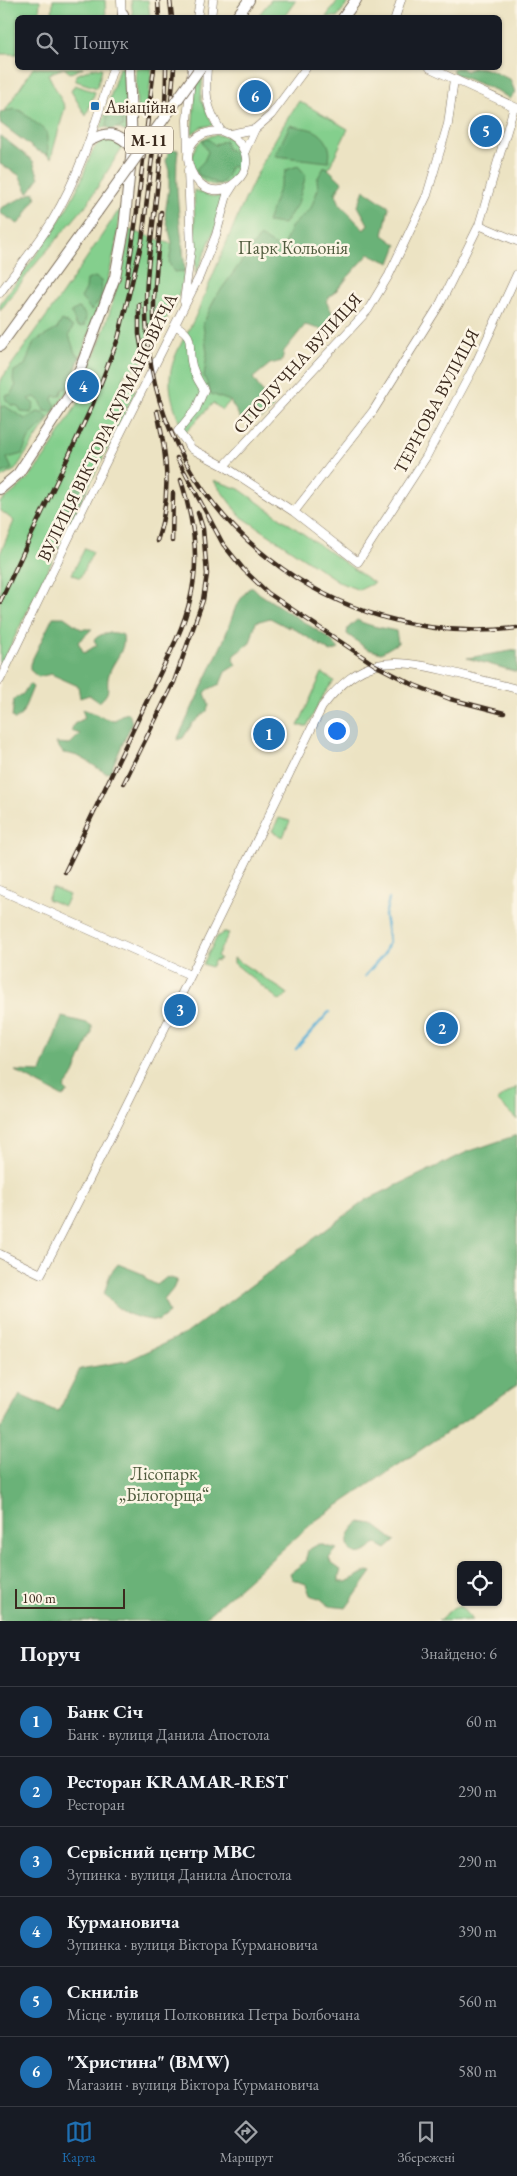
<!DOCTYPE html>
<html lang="uk">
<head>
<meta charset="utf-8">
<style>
  body { margin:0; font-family:"EB Garamond",serif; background:#242831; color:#f1f3f6 }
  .controls { position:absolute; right:15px; bottom:15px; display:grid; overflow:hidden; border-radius:8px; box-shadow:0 1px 4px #0004 }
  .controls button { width:45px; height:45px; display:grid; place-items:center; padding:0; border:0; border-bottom:1px solid #363941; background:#171b24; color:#f1f3f6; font:25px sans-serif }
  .scale { position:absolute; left:15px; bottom:12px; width:110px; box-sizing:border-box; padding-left:5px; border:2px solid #3b2a1e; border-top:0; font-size:14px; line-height:18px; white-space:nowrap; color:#3b2a1e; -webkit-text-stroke:4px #fcf5e5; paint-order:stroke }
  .you { position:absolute; left:336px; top:730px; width:18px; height:18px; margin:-12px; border:4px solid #fff; border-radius:50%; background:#1a73e8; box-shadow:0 0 0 8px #1a73e833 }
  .badge { display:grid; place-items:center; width:32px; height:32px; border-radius:50%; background:#1f6fb2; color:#fff; font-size:16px; font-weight:700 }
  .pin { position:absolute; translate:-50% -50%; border:2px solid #fff; box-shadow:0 1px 5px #0006 }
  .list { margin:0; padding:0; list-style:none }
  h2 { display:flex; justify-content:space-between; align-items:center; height:65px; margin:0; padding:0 20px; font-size:21px }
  h2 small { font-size:16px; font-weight:400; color:#9ea1a6 }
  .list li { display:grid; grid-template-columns:32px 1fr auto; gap:15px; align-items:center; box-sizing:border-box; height:70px; padding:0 20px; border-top:1px solid #363941 }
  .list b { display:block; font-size:19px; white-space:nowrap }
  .list p { margin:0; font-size:16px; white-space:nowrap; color:#9ea1a6 }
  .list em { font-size:16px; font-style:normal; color:#9ea1a6 }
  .icon { flex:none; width:28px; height:28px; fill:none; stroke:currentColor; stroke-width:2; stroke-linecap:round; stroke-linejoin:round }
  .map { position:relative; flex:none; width:517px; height:1621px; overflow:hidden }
  .search { position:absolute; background:#171b24; box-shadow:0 1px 4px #0004; left:15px; right:15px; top:15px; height:55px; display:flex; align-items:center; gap:12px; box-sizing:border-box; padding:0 18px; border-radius:8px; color:#9ea1a6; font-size:19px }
  .sheet { height:485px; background:#171b24 }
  nav { display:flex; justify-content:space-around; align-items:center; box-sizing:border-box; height:70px; border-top:1px solid #363941; background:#171b24; font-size:14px; color:#9ea1a6 }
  nav a { display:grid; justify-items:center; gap:2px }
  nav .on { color:#1f6fb2 }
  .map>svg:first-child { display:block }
  .green { fill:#84cf8d; stroke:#607c56 }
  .forest { fill:#6bb278; stroke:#536e4b }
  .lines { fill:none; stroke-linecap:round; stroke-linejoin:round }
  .stream { stroke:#57aed4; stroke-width:2.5 }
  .minor-casing { stroke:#796b58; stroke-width:9 }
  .major-casing { stroke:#796b58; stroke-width:12 }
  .minor { stroke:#fff; stroke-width:8 }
  .major { stroke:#fff; stroke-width:10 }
  .rail-casing { stroke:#3b2a1e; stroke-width:4.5 }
  .rail { stroke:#fcf5e5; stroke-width:2.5; stroke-dasharray:8; stroke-linecap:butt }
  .major-bridge-casing { stroke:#796b58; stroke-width:12; stroke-linecap:butt }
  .major-bridge { stroke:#fff; stroke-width:10 }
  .poi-dot { fill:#1f6fb2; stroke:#fcf5e5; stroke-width:2 }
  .labels { text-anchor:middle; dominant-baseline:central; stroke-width:5; stroke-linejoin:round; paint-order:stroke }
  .shield { fill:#fcf5e5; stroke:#75675a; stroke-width:1 }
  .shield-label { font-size:16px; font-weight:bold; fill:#3b2a1e }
  .poi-label { font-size:18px; fill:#3b2a1e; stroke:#fcf5e5; text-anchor:start }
  .park-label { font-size:18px; fill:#515c3f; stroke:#fcf5e5 }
  .street-label { font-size:18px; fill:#3b2a1e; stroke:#fcf5e5 }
</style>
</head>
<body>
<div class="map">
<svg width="517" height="1621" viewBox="0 0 517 1621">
  <rect width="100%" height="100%" fill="#fcf5e5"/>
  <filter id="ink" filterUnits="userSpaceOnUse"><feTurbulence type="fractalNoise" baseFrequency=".02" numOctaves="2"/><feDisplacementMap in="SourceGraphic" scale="10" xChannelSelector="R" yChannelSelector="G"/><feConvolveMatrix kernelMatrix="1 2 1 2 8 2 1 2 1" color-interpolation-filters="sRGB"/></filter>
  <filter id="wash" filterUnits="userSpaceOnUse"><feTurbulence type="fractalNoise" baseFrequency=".0096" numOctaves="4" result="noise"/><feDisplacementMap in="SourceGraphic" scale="20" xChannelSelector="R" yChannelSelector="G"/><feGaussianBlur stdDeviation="1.12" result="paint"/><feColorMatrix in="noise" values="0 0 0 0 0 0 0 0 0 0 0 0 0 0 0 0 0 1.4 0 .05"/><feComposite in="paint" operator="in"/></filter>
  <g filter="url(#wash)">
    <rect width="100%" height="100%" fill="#ece3c3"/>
    <path class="green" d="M0,0h40l-1,17 -21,1 -1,36h-17z
      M53,0h52l1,17h-54z
      M131,0h17l2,17h-17z
      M271,0h25l-12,17h-27z
      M338,0h12l-13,17h-11z
      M33,68h50l-13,5 -6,-5 -16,6 17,33 -14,51 -48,-44z
      M93,68h9l-5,20 -21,-7v-6z
      M119,68h6l2,64 -13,-5 -13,1z
      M136,68h16l-4,37 -11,14z
      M197,68h6l-2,31 12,26 -12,2 -9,7z
      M75,85l20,7 -9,24 -15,-25z
      M299,101l49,28 -25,51 16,8 -5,10 40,44 -33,44 -50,50 -69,74 -9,-7 -29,31c-6,-17 -15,-36 -14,-55 1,-24 18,-45 27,-66 31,-72 58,-148 102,-212z
      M192 160a25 25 0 1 1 50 0a25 25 0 1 1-50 0Z
      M106,138l12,3 5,5 -36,58 -54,63 -33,44v-7c28,-39 60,-78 80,-121 7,-15 10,-38 26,-45z
      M194,190l16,6 12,1 -4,25 -22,52z
      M121,207l-6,43 -10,41 -37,99 -53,80 -15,8v-97l63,-88z
      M130,230l53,18 1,29 -9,31 -5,2c-12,29 -16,49 -46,64l-3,15 15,1 -136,277v-113l14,-33 -14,-11v-8c36,-22 56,-64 78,-99l-2,-6c26,-52 43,-110 54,-167z
      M213,480l26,9 135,94 -15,7 -18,-7 -102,-68z
      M85,548l8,4 -13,26 -8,-4z
      M322,673l12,8 -10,13 -17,32h-9z
      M279,818l11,3 -7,16 -11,-6z
      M52,888l17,7 -5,11 -17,-7z
      M224,932l5,1 -12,23 3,2 -2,3 -3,-1 -4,7 -8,-3 14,-27z
      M234,958l53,35v2l-7,6 -46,-38z
      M517,1087v33l-20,-20z
      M454,1607h7l11,13 -34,1z"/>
    <path class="forest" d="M455,68h6l5,3c16,-9 29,3 44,8l5,13 -5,7 -12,-8 -41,-16 -5,-4z
      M113,105l6,2 5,19 -14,4 -4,-5 2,-14z
      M15,109l6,2 26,21c-1,7 2,18 1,23l-12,-5 -36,-27v-11z
      M290,125c9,3 12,2 19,4 15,3 25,20 19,33l-53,-6z
      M0,135l33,26 6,17 -11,15 -9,-18 -19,-11z
      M207,138l8,7 10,-5 2,9c9,3 12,6 13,15l-11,4c0,8 -4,14 -11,16l-19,-9 -3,-6 8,-8 4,-9 -6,-10z
      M169,149l9,1c-5,34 4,85 7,121l-11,1 -5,-9 3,-20 -7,-29 4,-27v-16l-3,-10z
      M298,166l8,9 -8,28 -14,21 -17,-2 19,-52z
      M325,166l17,16 -7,10 5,12 24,26 4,-6 -10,-18 6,-16 25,17 -6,28 14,10 -7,18 -21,-9 -43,47 8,15 3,13 -5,8 -12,-8 -15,-4 -21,26 -2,10 -12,3 -17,14 20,30 -11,10 -21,1 -11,-18 -19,-7 -7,-18 3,-23 -4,-29 12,-26 45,-62 22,14 9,-23 20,-19 7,-19 -1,-10z
      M34,192l2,7c-8,8 -10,18 -18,25l-18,-11 1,-5z
      M95,277l6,4c2,12 0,20 -10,29l-10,-12 5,-9 1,-9z
      M78,308l4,2 4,7 -2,9 -4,1 -4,-2 -5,-13z
      M62,320l11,7 -4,8 6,18 5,3 -11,31 -6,2 -3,7h-7l-1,4 4,5 -3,7 -9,-1 -3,-9 -6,-5 -7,2 6,5 -3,9 -9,-1 -4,-6 -7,-1 -5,-5 -1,-5h5l6,-10 -3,-5 1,-9 11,-6 9,-23 23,-13z
      M5,406l20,13 13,-7 7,2 3,5 -19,19 -7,16 -15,4 5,11 -12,5v-67z
      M78,487h8l-1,4 -16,29h-4c0,-12 2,-27 13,-33z
      M253,587l7,7 69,44 10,11 -8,3 -43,-27 1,3 -19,-10 -14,4 -6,21 -16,12 -1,5 3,5 -11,7 -5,12 -11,5 -4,4 4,12 -2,6 -15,13 -9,14 -6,2 46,-98 13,-36 12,-17z
      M53,617h11l17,12h11l-14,13 6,11 13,-8 -3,-5c7,-8 20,-9 29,-5 3,17 -10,25 -14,39 -4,14 4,17 -10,28l-10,-7 -9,3 -2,-12 -27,-12 -13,3 -8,-7v-6z
      M357,620c11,6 26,8 39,11l2,12 -17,10 -14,-4 -20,-15 1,-6z
      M517,650v22l-50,-14z
      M29,684l4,3 -11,27 -7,6 -3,-3 2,-18 9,-5z
      M82,709c12,3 21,11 33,11l6,-5 8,-2 3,10 -22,49 -4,1c-17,-9 -22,-18 -43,-20l-7,-10 14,1 10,-10 -9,-3 3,-7 11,-6z
      M62,1017l25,6 5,3v6l-20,46 -8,10 4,4 -5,5 -48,-26 26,1z
      M517,1135v250l-202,136 -114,100h-201v-191l20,-35 38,17 22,-43 47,-8 60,-28 179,-133 101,-48z
      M118,1264l25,10 4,6 10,5 10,-8 10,3 -4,9 -9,11 5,13 -11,8c-24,-3 -39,-8 -54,-27l6,-20z
      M360,1522l13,2 22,17 -9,8 -11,-6c-20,26 -41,-2 -15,-21z
      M319,1544l18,5 -8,9 2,5 10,7 -2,5v7h7l22,-11 4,1 -26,36 -17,-2 -8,-7 -11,-4 -4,-11 -14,-5 -2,-6 15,-11 3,-12z"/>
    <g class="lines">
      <path class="stream" d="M365,976l19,-22 5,-12 -4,-27 4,-16
        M296,1049l33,-37"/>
    </g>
  </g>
  <g filter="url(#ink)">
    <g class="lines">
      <g class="minor-casing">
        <path id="minor" d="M121,0l1,18
          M197,18l3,-18
          M211,18l2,-18
          M395,18l6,-18
          M207,68c-2,27 -1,39 14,63 22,7 35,31 16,50 -39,37 -79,-49 -16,-50
          M430,68l87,40
          M230,134l25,-5
          M188,151l-1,-31 5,-52
          M245,151l10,-22 16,-14 35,-47
          M479,225l38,16
          M0,293c17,-24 37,-47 52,-72 29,-48 44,-100 61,-153
          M184,301l7,-52 -3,-79
          M175,325c20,12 13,16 16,36 1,10 8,21 13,29l-8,19 -18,22 14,18 32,17 70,46 64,50 68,-105 50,-94 41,-89
          M224,466l144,-156 21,-35 38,-80 21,-71 6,-45
          M294,512l79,-101 67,-107 39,-79 35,-118
          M0,680l90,-186 109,-217 17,-42 11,-40 7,-11
          M0,890l190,85
          M0,1254l41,20c97,-187 188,-378 281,-567 39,-50 67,-50 125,-36 23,6 47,12 70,18"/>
      </g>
      <g class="major-casing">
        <path id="major" d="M123,14v4
          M236,18l13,-18
          M343,18l13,-18
          M91,140c18,-10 27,-7 41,7
          M0,346l97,-134
          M0,489l18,-15 53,-81 44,-116 9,-48 8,-82 -3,-79"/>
      </g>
      <use href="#minor" class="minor"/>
      <use href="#major" class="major"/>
      <g class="rail-casing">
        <path id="rail" d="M158,0l1,18
          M170,0l2,18
          M166,68c0,43 -5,87 -10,131 -5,45 -13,89 -9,135 15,186 188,316 370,294
          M171,102l3,-34
          M126,286l10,-67 18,-151
          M139,304v30l3,17
          M154,332v-34l7,-86
          M157,411c10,45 15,85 0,130
          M177,458l46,86 21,26 24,23 107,72 39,20 36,14 54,14
          M172,541l1,-48
          M0,602l92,-196 26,-67 24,-98 13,-108
          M124,783l50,-101 29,-82 4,-26 -4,-45 -5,-16
          M65,872l112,-234c25,-57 22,-100 4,-158"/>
      </g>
      <use href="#rail" class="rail"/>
      <g class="major-bridge-casing">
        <path id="major-bridge" d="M97,212l103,-144"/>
      </g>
      <use href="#major-bridge" class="major-bridge"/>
    </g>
  </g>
  <rect class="poi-dot" x="90" y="101" width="10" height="10" rx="2.5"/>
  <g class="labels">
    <rect class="shield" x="125" y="126.5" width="48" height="27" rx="4"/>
    <g class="shield-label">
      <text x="149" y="140">М-11</text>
    </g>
    <g class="poi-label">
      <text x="105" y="106">Авіаційна</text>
    </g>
    <g class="park-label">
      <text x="293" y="247">Парк Кольонія</text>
      <text x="164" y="1473">Лісопарк<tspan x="164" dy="21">„Білогорща“</tspan></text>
    </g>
    <g class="street-label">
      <text transform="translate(297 363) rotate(-48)">СПОЛУЧНА ВУЛИЦЯ</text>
      <text transform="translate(436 401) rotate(-62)">ТЕРНОВА ВУЛИЦЯ</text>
      <text transform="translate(107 427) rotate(-64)">ВУЛИЦЯ ВІКТОРА КУРМАНОВИЧА</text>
    </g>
  </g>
</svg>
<div class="controls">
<button><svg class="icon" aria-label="locate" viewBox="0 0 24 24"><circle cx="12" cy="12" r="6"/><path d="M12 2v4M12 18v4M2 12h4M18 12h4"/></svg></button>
</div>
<div class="scale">100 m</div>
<div class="you"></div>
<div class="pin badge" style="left:269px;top:734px">1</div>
<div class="pin badge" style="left:442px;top:1028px">2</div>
<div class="pin badge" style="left:180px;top:1010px">3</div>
<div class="pin badge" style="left:83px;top:386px">4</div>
<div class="pin badge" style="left:486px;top:131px">5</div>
<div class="pin badge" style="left:255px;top:96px">6</div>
<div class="search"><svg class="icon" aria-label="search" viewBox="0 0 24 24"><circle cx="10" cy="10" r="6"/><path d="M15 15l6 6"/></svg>Пошук</div>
</div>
<section class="sheet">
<h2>Поруч<small>Знайдено: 6</small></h2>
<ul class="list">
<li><span class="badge">1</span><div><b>Банк Січ</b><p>Банк · вулиця Данила Апостола</p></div><em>60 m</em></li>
<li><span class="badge">2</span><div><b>Ресторан KRAMAR-REST</b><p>Ресторан</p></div><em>290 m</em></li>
<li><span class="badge">3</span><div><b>Сервісний центр МВС</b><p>Зупинка · вулиця Данила Апостола</p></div><em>290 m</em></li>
<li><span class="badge">4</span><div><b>Курмановича</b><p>Зупинка · вулиця Віктора Курмановича</p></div><em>390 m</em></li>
<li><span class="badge">5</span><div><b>Скнилів</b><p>Місце · вулиця Полковника Петра Болбочана</p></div><em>560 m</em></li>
<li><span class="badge">6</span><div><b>&quot;Христина&quot; (BMW)</b><p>Магазин · вулиця Віктора Курмановича</p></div><em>580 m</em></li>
</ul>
</section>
<nav>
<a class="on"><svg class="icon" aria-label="map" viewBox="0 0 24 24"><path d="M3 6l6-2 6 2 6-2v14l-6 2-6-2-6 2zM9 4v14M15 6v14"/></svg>Карта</a>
<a><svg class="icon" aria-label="directions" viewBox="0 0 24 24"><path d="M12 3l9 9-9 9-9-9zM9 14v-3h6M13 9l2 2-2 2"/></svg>Маршрут</a>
<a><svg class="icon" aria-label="saved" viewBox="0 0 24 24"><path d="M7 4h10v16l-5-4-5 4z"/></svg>Збережені</a>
</nav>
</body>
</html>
